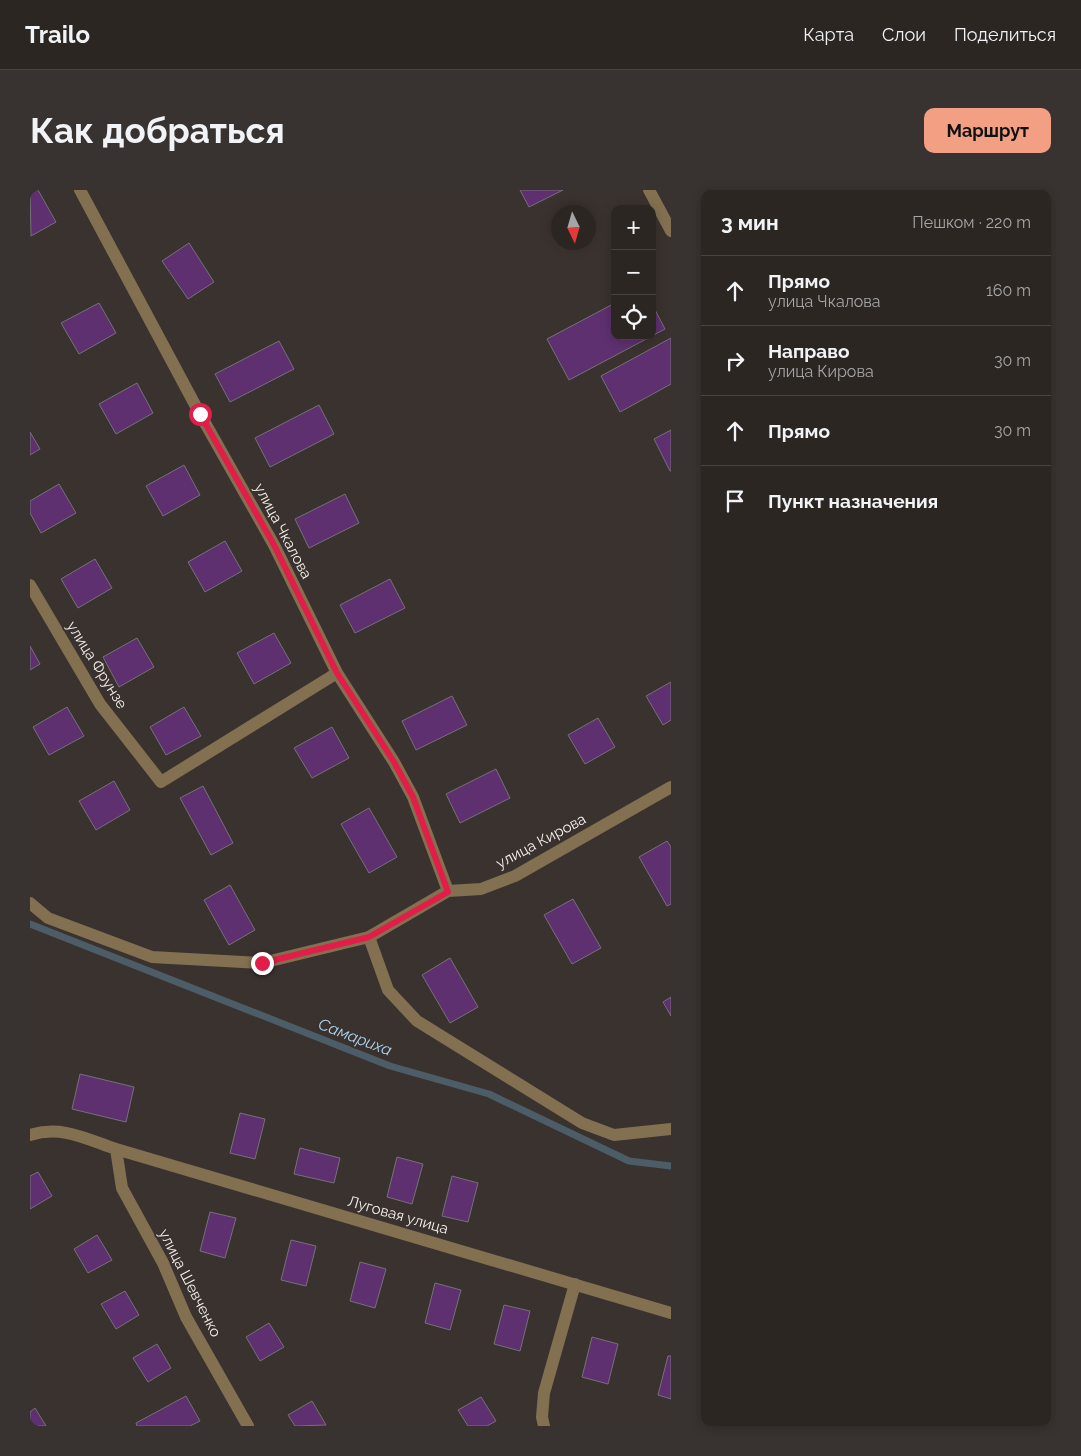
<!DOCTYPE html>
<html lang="ru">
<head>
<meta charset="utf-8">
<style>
  body { margin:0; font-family:Raleway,sans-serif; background:#383230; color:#f1f3f6 }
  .controls { position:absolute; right:15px; top:15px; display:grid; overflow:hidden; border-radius:10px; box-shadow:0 2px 12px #0003 }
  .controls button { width:45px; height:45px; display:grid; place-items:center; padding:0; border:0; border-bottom:1px solid #484341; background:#2c2623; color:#f1f3f6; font:25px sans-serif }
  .compass { position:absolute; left:521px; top:15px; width:45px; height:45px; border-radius:50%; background:#2c2623; box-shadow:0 2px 12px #0003; rotate:175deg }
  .stop { position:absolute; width:15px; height:15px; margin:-11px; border:4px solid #e11d48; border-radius:50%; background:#fff }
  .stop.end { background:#e11d48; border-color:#fff; box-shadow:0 1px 5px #0008 }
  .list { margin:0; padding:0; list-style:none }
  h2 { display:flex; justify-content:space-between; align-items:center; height:65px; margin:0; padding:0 20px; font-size:21px }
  h2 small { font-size:16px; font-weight:400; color:#a6a5a6 }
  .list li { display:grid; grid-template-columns:32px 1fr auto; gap:15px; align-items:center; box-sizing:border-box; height:70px; padding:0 20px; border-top:1px solid #484341 }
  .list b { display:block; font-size:19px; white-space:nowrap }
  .list p { margin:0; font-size:16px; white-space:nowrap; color:#a6a5a6 }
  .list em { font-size:16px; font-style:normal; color:#a6a5a6 }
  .icon { flex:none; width:28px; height:28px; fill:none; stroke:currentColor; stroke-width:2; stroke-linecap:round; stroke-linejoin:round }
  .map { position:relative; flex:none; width:641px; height:1236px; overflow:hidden; border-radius:10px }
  header { display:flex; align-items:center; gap:30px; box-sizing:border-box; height:70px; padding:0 25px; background:#2c2623; border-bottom:1px solid #484341 }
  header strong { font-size:24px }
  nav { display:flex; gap:28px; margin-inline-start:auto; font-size:18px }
  .intro { display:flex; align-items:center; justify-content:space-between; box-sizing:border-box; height:120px; padding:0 30px }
  h1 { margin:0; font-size:35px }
  .button { padding:12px 22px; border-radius:10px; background:#f39f84; color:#111; font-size:18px; font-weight:700 }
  main { display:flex; gap:30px; padding:0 30px }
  aside { flex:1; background:#2c2623; border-radius:10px; box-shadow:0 2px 12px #0003 }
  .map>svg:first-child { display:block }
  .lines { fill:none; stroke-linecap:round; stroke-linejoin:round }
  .stream { stroke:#4c5d68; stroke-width:7 }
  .building { fill:#5e3070; stroke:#767178 }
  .service { stroke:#837051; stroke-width:12 }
  .minor { stroke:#837051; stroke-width:12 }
  .route { stroke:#e11d48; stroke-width:6 }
  .labels { text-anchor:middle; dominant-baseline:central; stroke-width:4; stroke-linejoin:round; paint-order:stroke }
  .street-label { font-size:15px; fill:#f4efec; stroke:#3a322f }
  .water-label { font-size:16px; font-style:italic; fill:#add4f1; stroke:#3a322f }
</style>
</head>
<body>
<header>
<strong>Trailo</strong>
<nav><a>Карта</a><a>Слои</a><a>Поделиться</a></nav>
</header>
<div class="intro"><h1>Как добраться</h1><a class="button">Маршрут</a></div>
<main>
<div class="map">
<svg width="641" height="1236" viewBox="0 0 641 1236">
  <rect width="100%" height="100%" fill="#3a322f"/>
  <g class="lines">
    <path class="stream" d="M0,734l360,142 99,28 140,67 42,5"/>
  </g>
  <path class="building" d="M0,0h8l18,32 -25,14z
    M490,0h43l-34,17z
    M159,53l25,39 -26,17 -26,-38z
    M69,113l17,30 -37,21 -18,-31z
    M585,113v33h37l-83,44 -22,-41z
    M622,114l13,25 -13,7z
    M641,148v46l-51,28 -19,-36z
    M249,151l15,28 -64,33 -15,-28z
    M107,193l16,30 -37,21 -17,-30z
    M289,215l15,29 -64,33 -15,-29z
    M641,240v41h-1l-16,-32z
    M0,242l10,17 -10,6z
    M154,275l16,30 -37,21 -17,-30z
    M29,294l17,29 -35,20 -11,-20v-12z
    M315,304l14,29 -50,25 -14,-29z
    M195,351l17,30 -37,21 -17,-30z
    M65,369l17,29 -34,20 -17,-29z
    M360,389l15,29 -50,25 -15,-28z
    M244,443l17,30 -37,21 -17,-31z
    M107,448l17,29 -35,20 -16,-30z
    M0,456l10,18 -10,6z
    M641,492v38l-8,5 -17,-29z
    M422,506l15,29 -51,25 -14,-29z
    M37,517l17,29 -35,19 -16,-28z
    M154,517l17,29 -35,19 -16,-28z
    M568,528l17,29 -30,17 -17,-29z
    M302,537l17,31 -37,20 -18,-30z
    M466,579l14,29 -50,25 -14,-29z
    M84,591l16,29 -34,20 -17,-29z
    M173,596l30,57 -22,12 -31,-57z
    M339,618l28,49 -28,16 -28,-49z
    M637,651l4,6v57l-4,2 -28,-49z
    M200,695l25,45 -26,15 -25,-45z
    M543,709l28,49 -29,16 -28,-49z
    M420,768l28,49 -28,16 -28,-48z
    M641,807v19l-8,-14z
    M50,884l54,13 -8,35 -54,-13z
    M210,923l25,6 -10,40 -25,-6z
    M270,958l40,10 -6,25 -40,-9z
    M367,967l26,7 -11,40 -25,-7z
    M8,982l14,24 -22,13v-33z
    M422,986l26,7 -10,39 -26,-6z
    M180,1022l26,6 -11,40 -25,-7z
    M67,1045l15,25 -24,13 -14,-24z
    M261,1050l25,6 -10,40 -25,-6z
    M330,1072l26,7 -11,39 -25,-7z
    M405,1093l26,7 -11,40 -25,-7z
    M95,1101l14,24 -23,14 -15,-25z
    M474,1115l26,6 -10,40 -26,-7z
    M239,1133l15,24 -24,14 -14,-24z
    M562,1147l26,7 -10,40 -26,-7z
    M127,1154l14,24 -23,14 -15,-24z
    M638,1166h3v43l-13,-4z
    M156,1206l14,25 -10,5h-53l-1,-3z
    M451,1207l15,24 -9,5h-19l-10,-16z
    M282,1211l14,24 -31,1 -7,-11z
    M5,1218l11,18h-16v-14z"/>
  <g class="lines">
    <path class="service" d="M339,747l19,53 29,31 165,102 32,12 57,-6"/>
    <path class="minor" d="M50,0l120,224 74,131 63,128 57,89 19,35 35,94
      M619,0l22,41
      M0,395l70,119 61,78 176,-109
      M0,713l18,15 104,39 110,6 107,-26 79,-46 33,-2 34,-13 156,-89
      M0,945c32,-10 56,4 86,14l555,164
      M86,959l6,39 41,75 23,54 62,109
      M514,1236l-2,-9 2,-24 31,-109"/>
  </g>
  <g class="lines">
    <path class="route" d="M170,224l74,131 63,128 57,89 19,35 35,95 -79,45 -107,26"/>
  </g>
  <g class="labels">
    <g class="street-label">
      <text transform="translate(253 341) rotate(62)">улица Чкалова</text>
      <text transform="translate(67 475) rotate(58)">улица Фрунзе</text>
      <text transform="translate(511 651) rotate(-28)">улица Кирова</text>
      <text transform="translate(368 1025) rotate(16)">Луговая улица</text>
      <text transform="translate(160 1093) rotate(63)">улица Шевченко</text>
    </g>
    <g class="water-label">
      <text transform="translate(325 847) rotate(21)">Самариха</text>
    </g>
  </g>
</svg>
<div class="controls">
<button>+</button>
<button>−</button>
<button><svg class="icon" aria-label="locate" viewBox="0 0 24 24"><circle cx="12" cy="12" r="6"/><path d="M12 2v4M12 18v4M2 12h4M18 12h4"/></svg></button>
</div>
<svg class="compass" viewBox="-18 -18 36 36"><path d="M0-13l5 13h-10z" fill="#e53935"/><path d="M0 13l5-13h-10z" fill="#a6a5a6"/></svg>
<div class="stop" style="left:170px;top:224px"></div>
<div class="stop end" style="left:232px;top:773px"></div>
</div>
<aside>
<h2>3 мин<small>Пешком · 220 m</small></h2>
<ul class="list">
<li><svg class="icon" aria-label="ahead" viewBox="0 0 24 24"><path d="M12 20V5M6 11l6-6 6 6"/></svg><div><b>Прямо</b><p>улица Чкалова</p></div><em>160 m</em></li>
<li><svg class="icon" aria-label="right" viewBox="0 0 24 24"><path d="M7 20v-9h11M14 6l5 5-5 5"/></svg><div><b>Направо</b><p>улица Кирова</p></div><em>30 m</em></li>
<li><svg class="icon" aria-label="ahead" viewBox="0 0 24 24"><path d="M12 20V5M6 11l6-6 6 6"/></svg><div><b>Прямо</b></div><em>30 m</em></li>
<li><svg class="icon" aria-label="arrive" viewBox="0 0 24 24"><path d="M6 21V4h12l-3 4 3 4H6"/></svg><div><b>Пункт назначения</b></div></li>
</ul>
</aside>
</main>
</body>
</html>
